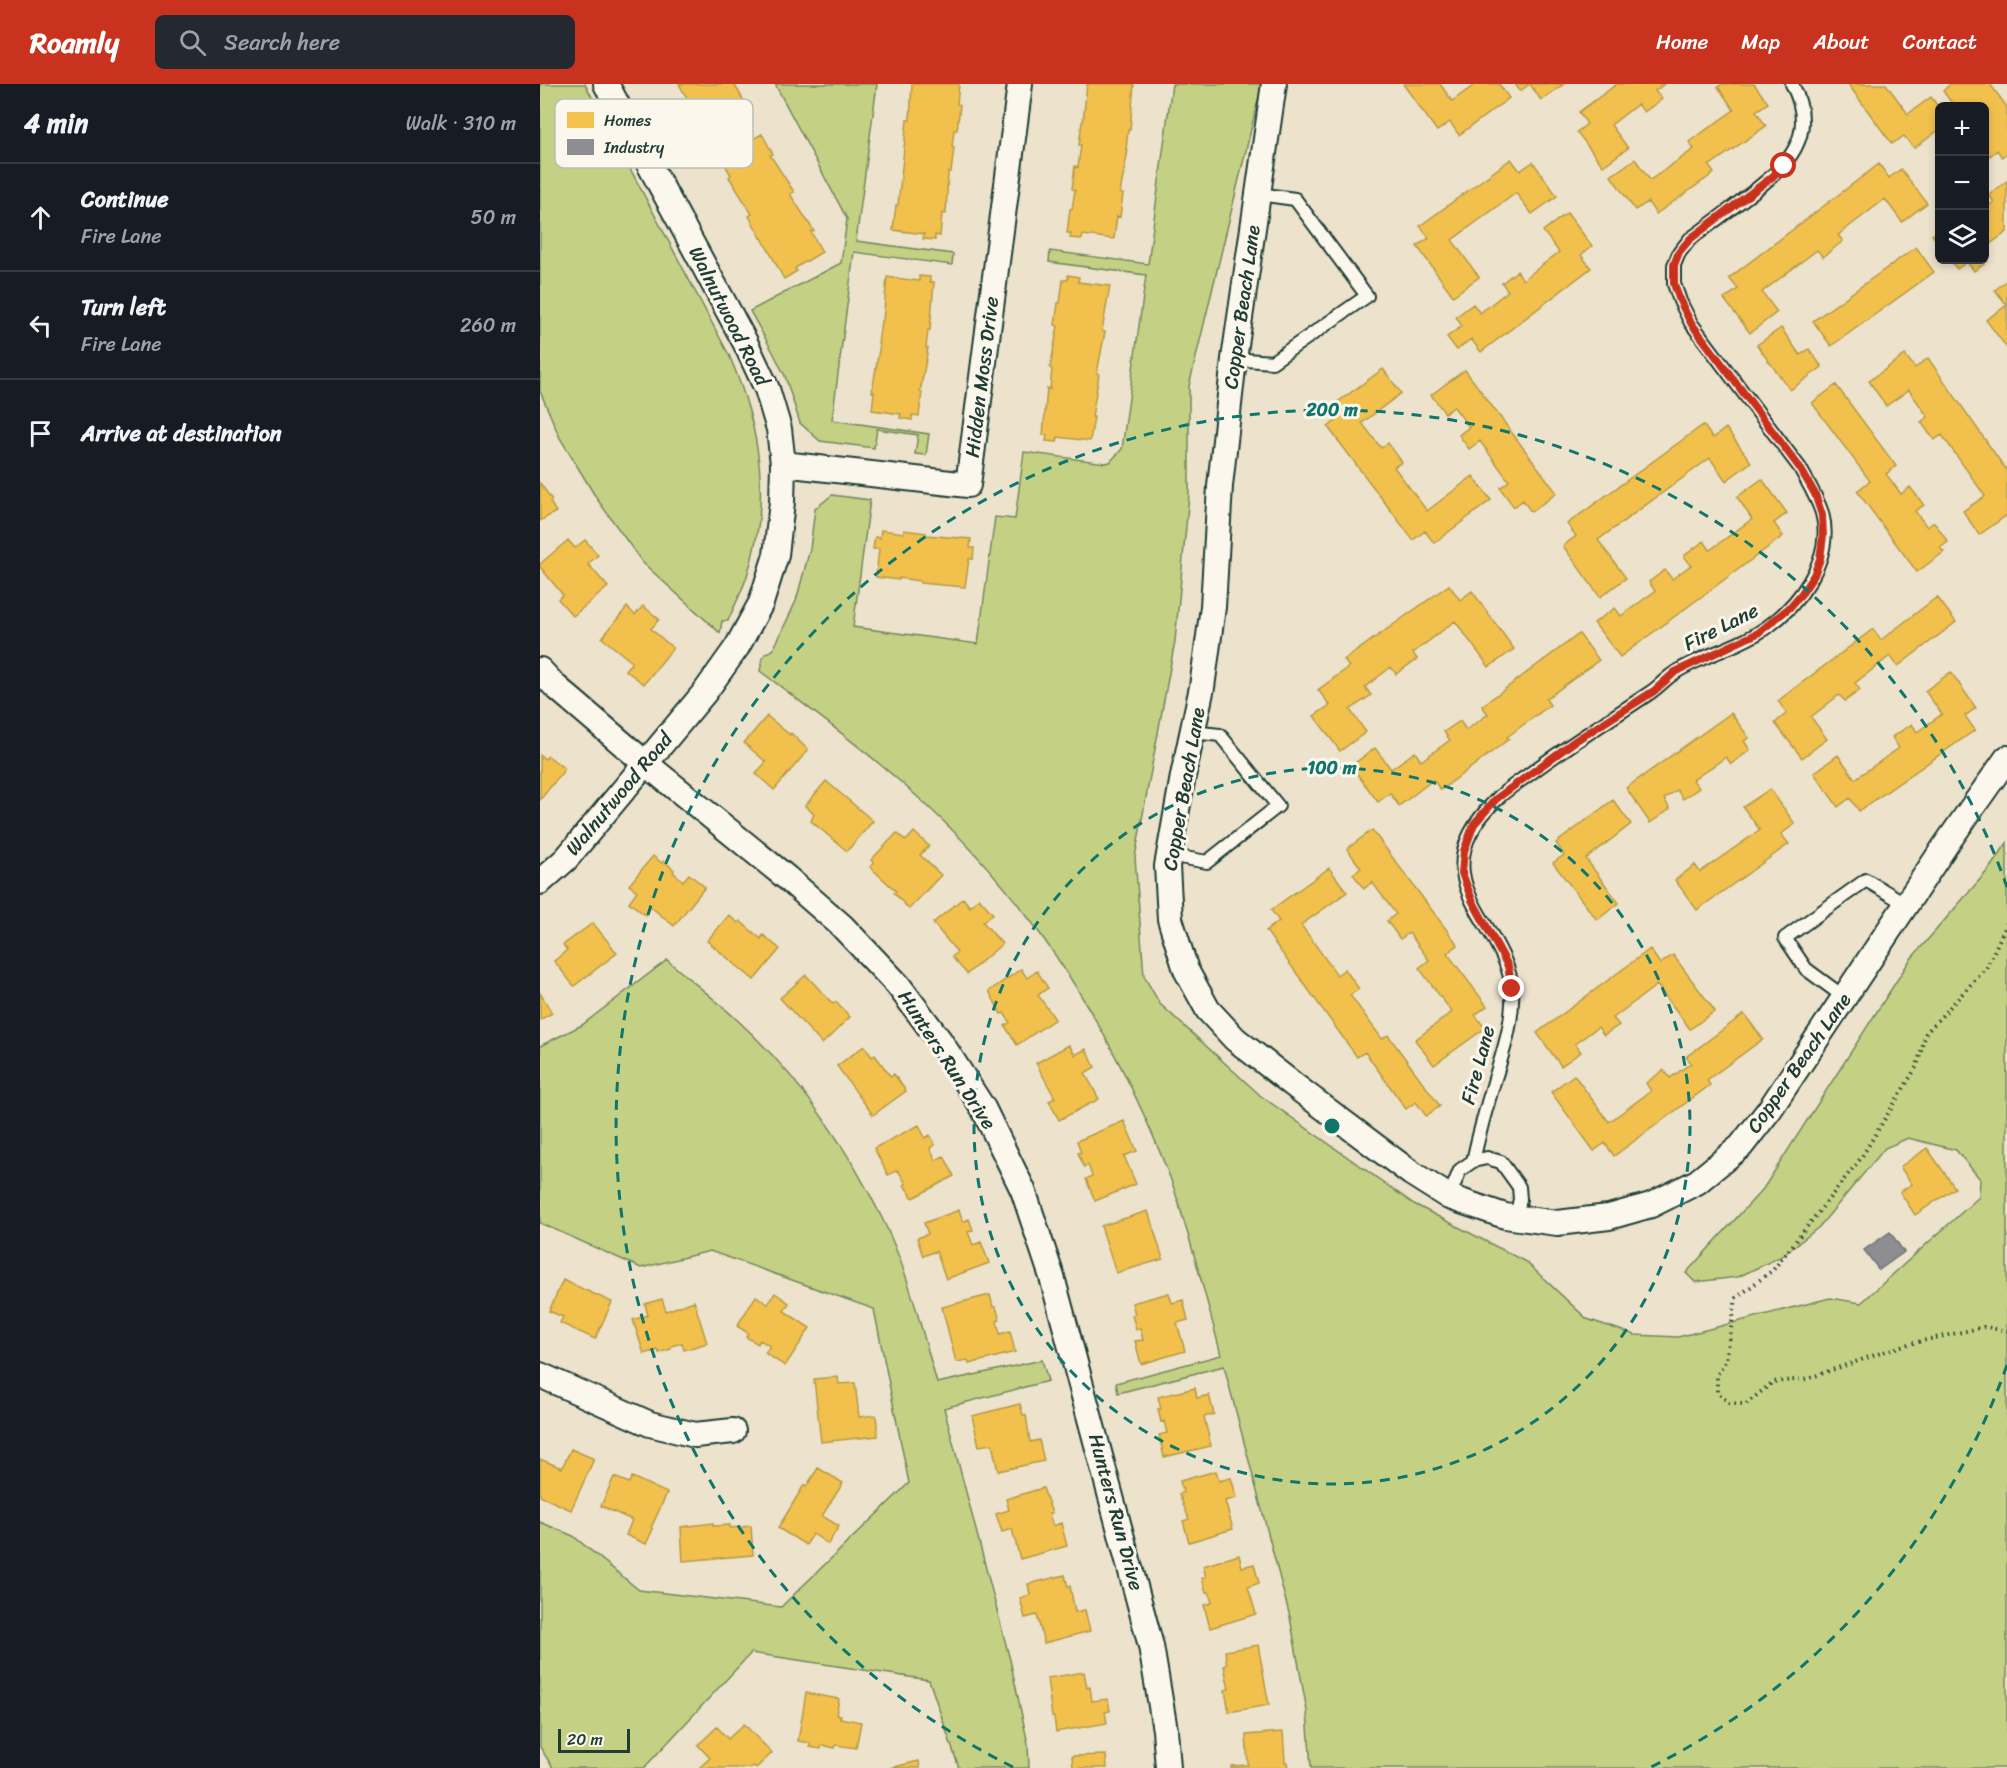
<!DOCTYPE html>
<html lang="en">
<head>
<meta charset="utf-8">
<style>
  body { margin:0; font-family:Sriracha,sans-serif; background:#242831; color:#f1f3f6 }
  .controls { position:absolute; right:18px; top:18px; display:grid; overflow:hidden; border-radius:9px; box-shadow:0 3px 9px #0003 }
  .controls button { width:54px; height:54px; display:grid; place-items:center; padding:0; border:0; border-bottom:2px solid #363941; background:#171b24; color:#f1f3f6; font:30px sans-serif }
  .scale { position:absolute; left:18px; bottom:15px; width:72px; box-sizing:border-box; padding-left:6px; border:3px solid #1f3d34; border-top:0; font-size:16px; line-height:21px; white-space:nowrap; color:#1f3d34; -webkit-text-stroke:4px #fbf7ec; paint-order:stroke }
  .stop { position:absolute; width:18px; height:18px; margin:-14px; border:4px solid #c8321e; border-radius:50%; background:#fff }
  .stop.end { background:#c8321e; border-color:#fff; box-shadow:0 2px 6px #0008 }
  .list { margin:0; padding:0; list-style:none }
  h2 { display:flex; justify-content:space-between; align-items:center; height:78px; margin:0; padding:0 24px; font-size:26px }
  h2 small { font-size:20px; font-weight:400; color:#9ea1a6 }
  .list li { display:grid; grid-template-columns:39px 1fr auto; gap:18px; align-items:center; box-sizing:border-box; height:108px; padding:0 24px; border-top:2px solid #363941 }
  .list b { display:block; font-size:22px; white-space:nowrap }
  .list p { margin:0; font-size:20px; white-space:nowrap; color:#9ea1a6 }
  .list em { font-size:20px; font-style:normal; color:#9ea1a6 }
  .icon { flex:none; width:33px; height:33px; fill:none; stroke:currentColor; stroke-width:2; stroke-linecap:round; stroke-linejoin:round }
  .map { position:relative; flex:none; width:1467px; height:1684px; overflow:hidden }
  header { display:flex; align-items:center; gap:36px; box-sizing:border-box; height:84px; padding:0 30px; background:#c8321e; color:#fff }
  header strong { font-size:28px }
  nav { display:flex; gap:33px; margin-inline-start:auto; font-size:21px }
  .search { width:420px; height:54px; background:#242831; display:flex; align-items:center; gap:15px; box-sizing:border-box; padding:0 21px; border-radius:9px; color:#9ea1a6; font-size:22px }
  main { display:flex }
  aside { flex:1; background:#171b24 }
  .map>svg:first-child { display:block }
  .green { fill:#c4d184; stroke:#72875c; stroke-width:1.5 }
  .homes { fill:#f2c14e; stroke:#b39946; stroke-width:1.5 }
  .industry { fill:#8d8d92; stroke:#6c7576; stroke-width:1.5 }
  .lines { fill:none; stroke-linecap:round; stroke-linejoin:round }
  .service-casing { stroke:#1f3d34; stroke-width:16 }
  .minor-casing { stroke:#1f3d34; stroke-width:28 }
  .path { stroke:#1f3d34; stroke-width:4; stroke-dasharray:1.5 4.5; stroke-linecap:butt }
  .service { stroke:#fbf7ec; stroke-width:12 }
  .minor { stroke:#fbf7ec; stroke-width:24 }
  .route { stroke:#c8321e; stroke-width:8 }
  .ring { fill:none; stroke:#0f766e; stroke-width:3; stroke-dasharray:10 8 }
  .labels { text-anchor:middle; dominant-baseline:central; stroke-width:6; stroke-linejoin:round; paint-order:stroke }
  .street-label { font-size:20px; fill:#1f3d34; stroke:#fbf7ec }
  .key { fill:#fbf7ec; stroke:#b9bfb5; stroke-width:1.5 }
  .key-label { font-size:16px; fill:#1f3d34 }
  .centre { fill:#0f766e; stroke:#fbf7ec; stroke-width:3 }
  .ring-label { font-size:18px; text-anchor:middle; font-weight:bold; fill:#0f766e; stroke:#fbf7ec; stroke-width:6; stroke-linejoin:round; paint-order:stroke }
</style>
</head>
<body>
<header>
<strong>Roamly</strong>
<div class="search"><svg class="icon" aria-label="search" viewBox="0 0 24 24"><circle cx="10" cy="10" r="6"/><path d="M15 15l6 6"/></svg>Search here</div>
<nav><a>Home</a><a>Map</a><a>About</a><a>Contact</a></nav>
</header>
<main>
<aside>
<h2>4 min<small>Walk · 310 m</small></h2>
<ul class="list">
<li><svg class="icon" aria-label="ahead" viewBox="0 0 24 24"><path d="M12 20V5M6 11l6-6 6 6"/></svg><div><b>Continue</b><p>Fire Lane</p></div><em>50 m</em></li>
<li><svg class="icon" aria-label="left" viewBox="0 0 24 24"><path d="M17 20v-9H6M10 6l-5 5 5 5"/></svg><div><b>Turn left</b><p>Fire Lane</p></div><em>260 m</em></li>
<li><svg class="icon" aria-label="arrive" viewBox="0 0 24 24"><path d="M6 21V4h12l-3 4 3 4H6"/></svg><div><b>Arrive at destination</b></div></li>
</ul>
</aside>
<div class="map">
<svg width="1467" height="1684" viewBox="0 0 1467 1684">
  <rect width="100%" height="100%" fill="#ede2cc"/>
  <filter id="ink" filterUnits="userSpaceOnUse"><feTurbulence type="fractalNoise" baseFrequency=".0167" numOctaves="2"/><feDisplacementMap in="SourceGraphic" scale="12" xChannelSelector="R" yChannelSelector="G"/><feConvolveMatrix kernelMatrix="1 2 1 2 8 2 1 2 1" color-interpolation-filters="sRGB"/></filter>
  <g filter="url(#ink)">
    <path class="green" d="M0,0h45l144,271c32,74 43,146 17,224 -5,14 -12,28 -18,42h-6l-2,12 -78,-71 -45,-63 -37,-61 -20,-47z
      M235,0h102l-21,157 97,13 -1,11 -98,-13 -22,168 97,14 -3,21 -11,-1 3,-19 -41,-6 -3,19 -54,-7 -20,-18 -15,-47 -12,-24 -23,-41 91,-48 6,-44z
      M632,0h90l-73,302v109l-14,146 -40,216 9,119 16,28 101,92 153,108 112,58 61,57 48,16 43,2 152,-39 31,5 118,-106 1,-18 -24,-29 -48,-12 -23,10 -66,79 -37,29 -44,21 -43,5 -9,-9 77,-84 147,-229 79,-91 18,-26v925h-696l-4,-57 -17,-94 -66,-251 -106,27 -2,-10 105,-28c-11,-43 -22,-85 -35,-127 -5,-16 -9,-32 -15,-48 -45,-117 -109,-231 -194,-324 -64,-71 -142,-128 -217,-185l2,-11 3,-6 8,-4 23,-49 14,-52 5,-40 17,-14 38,5 -17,127 125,17 17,-127 20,2 9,-67 81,11 5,-1 12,-13 24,-174 -97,-13 1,-11 98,13z
      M127,876c22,19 45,37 66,56 62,56 112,127 149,202 26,52 39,110 55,165l105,-23 6,21 -104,27 66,252 18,84 1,24h-70l-30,-88 -178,-27 -107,115h-91l-13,-21v-225l33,14 66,54 142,17 128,-124 -35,-174 -164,-58 -69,17 -101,-45v-177l42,-21z"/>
    <path class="homes" d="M139,0h55l10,17 -42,23z
      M372,0h47l-2,20 3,1 -3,25h-3l-2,17 2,1 -3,24h-3l-2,42 -4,-1 -2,23 -5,-1v5l-12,-1 1,-5 -31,-4 3,-25h2l9,-85h3z
      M547,0h47l-4,46h-2l-2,20h2l-8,43 3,1 -3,23 -3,-1 -3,23 -31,-4 -1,4 -12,-1 1,-5h-4l3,-24h2l3,-19 -3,-1 3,-23 3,1 3,-22h-2l3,-23h1z
      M863,0h37l12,17 24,-17h23l10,14 -50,37 -9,-13 -13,9z
      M975,0h49l-23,16 -11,-16 -10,7z
      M1077,0h47l-9,7 7,8 -18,13 -6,-8 -27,21 17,23 -25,18 -26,-34 10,-8 -8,-12z
      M1182,0h32l14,19 -12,8 10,15 -57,40 5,7 -58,41 -8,-12 -13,8 -24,-34 24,-17 15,21 44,-31 -5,-7 45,-32 -16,-23z
      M1308,0h38l22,30 23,-17 9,12v20l-26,19 -10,-12 -12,8z
      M1410,0h40l17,23v46l-5,4 -5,-7 -7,6 -6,-8v-15l2,-1 -2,-2v-24h-30l-11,-15z
      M222,50l11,20 -3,1 24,37 -4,2 24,37 -3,1 11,20 -27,16 2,3 -13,8 -22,-41h-1l-12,-22 3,-2 -23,-37 2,-2 -11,-19 4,-2 -3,-5 10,-6 3,6z
      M971,75l9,12 13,-9 24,34 -25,18 -16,-21 -64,47 27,37 -26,19 -36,-50 12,-8 -9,-12z
      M1339,80l10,14 12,-9 26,34 -25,19 -17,-23 -47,36 5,6 -20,16 -6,-7 -55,42 15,20 -27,21 -26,-34 14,-10 -9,-11z
      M1467,97v51l-23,16v-39l10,-7 -5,-7z
      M1027,129l25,33 -11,9 10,13 -110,84 -10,-13 -14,11 -10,-13 15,-11 -6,-9 17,-13 7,9 28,-22 -6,-8 15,-12 6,9 36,-28 -16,-21z
      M1400,146v15l-8,-10z
      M1376,163l18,25 -103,74 -18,-25z
      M1444,171l4,6 -14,10 -7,-9 -10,7 -7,-9h34z
      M528,191l11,2 -1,5 32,4 -8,45 3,1 -8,41 2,1 -7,43h2l-4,24 -32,-4 -1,5 -11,-1 1,-6h-4l4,-47 3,1 2,-20 -2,-1 8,-42 -3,-1 3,-22h2l3,-23h5z
      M379,192l11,1v5h4l-4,48h-2l-2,18h2l-8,44h2l-3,24 -7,-1v5l-12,-2 1,-4 -29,-4 2,-18h-2l8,-48h-2l3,-23h2l4,-44 32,4z
      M1467,196v68l-21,-28 21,-15 -12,-15z
      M1241,244l19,27 9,-6 13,18 -32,23 -33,-45z
      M1365,271l10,13 13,-10 79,113v44l-28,20 -16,-24 22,-15 -43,-61 -8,5 -13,-18 7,-5 -19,-27 -23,16 -17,-25z
      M843,285l18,24 -39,30 19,25 7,-5 14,19 -8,5 33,44 46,-35 18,24 -57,43 -9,-12 -12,9 -85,-113 11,-9 -8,-11z
      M925,286l92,123 -26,19 -8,-12 -9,7 -14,-19 9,-7 -29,-40 -11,8 -10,-14 10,-8 -15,-20 -9,6 -14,-18z
      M1296,301l60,81 -10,8 15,20 9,-7 14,18 -9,6 12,16 7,-5 14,20 -8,6 4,4 -27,20 -60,-81 13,-10 -58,-78z
      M1163,341l10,13 13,-10 25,34 -25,19 -16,-23 -112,82 28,38 -26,19 -37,-51 13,-10 -9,-12z
      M1222,395l25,34 -13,10 9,13 -163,121 -26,-34 21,-15 6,8 34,-25 -6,-9 16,-12 7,9 19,-14 -7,-9 20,-15 6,9 42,-31 -15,-22z
      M0,399l12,17 -2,2 6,10 -16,9z
      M341,446l23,3v-3l22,3v2l45,4 -1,9h4l-1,11h-4l-4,28 -45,-4v-2l-21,-3v2l-23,-3 3,-28h-6l2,-12 5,1z
      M28,456l7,8 10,-8 13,15 -10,9 20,23 -35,29 -15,-17 5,-4 -23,-28v-3z
      M909,501l11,15 12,-9 42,58 -25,18 -34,-46 -42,32 4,6 -21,15 -5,-7 -26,20 6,8 -21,15 16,22 -26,19 -26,-35 16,-11 -12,-15 31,-23 -5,-7z
      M1397,513l19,25 -58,44 -8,-10 -35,27 5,7 -15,11 -6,-6 -28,22 16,22 -25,19 -27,-35 12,-10 -9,-12 95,-72 8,11z
      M103,522l16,13 -8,10 22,19 -29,36 -19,-14 7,-8 -30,-24 25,-31 8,8z
      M1039,550l20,26 -53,39 4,6 -43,32 2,2 -68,51 -8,-10 -34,26 -9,-13 -12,9 -27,-36 24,-18 16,21 24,-17 6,9 29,-21 -6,-8 16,-11 6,9 22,-16 -6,-8z
      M1411,588l25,36 -11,8 10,14 -116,81 -9,-13 -12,9 -24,-34 24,-18 17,24 44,-31 -7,-11 20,-13 5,8 25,-18 -17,-23z
      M1191,629l18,25 -5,3 6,9 -19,14 -5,-7 -33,23 6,8 -16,11 -6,-9 -13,9 6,10 -20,14 -24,-35z
      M227,632l23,19 1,-2 17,17 -34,40 -18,-16 10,-12 -22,-19z
      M0,671l5,4 3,-3 17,13 -25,31z
      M286,697l47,40 -26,30 -36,-30 3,-7 -9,-8z
      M1230,705l25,35 -14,10 8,10 -92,66 -22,-30 20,-15 5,7 60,-42 -17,-23z
      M1073,716l18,24 -45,35 33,44 -22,17 -44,-57 11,-8 -8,-12z
      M832,746l86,115 -11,8 40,53 -12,9 10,13 -51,37 -19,-25 37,-28 -33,-44 10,-8 -20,-27 -9,6 -13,-18 9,-7 -24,-32 -8,7 -11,-15 8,-6 -14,-19z
      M374,748l15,14 -9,9 21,20 -32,34 -15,-16 2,-2 -26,-24 4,-4 -3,-3 26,-27 9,8z
      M113,772l9,7 2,-2 10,9 -1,2 10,9 6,-7 16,13 -31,39 -23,-19 -6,8 -16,-13 8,-11 -8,-6z
      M789,784l18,24 -46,33 36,50 8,-6 14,20 -9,6 32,44 6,-4 52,71 -14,10 -10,-14 -10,7 -41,-57 -8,5 -91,-126 13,-10 -8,-11z
      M423,814l7,9 9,-9 14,16 -10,8 19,22 -35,30 -15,-17 5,-5 -24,-29z
      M189,831l9,8 2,-2 21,18 2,-4 17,14 -26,31 -47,-39z
      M53,839l24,30 -43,33 -20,-25 13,-11 -4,-5z
      M1110,865l10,15 13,-9 42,56 -25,18 -33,-44 -44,33 6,7 -15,10 -6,-8 -23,17 6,8 -20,14 -24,-33z
      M481,885l6,9 10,-7 11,17 -10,7 17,24 -38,26 -12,-19 5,-4 -6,-9 -3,1 -12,-23z
      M266,891l27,29 3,-2 14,15 -28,27 -42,-46z
      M0,909l12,20 -12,7z
      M1204,930l19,25 -56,41 3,5 -96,71 -9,-13 -11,8 -43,-59 23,-17 35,47 42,-31 -5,-8 18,-13 6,8 21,-15 -5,-6z
      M529,961l6,10 11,-6 9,18 -10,6 14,26 -40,21 -10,-19 6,-3 -19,-35z
      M324,962l8,11 3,-2 16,22 3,-3 12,17 -33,24 -36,-49z
      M584,1037l13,30 -13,5 12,28 -41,17 -9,-22 6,-3 -4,-11 -4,2 -6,-14 3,-1 -4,-11z
      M379,1041l6,13 5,-3 5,10 -5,3 6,12 8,-4 10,20 -41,22 -9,-13 2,-1 -8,-14 -10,5 -14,-27z
      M1387,1064l28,40 -40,27 -15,-23 12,-8 -12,-17z
      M419,1126l4,12 6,-3 4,11 -5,2 5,13 8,-3 8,21 -43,16 -10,-28 -13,5 -6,-18 11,-4 -4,-11z
      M608,1127l15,48 -47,14 -15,-47z
      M23,1196l49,22 -17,37 -35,-16 3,-6 -14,-6z
      M235,1209l14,10 -5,8 26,17 -25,38 -20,-13 5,-7 -10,-6 -2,4 -12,-7 2,-4 -11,-7 19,-30 12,8z
      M629,1209l3,10 11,-3 5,20 -11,3 8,28 -44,13 -6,-23 8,-1 -3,-12 -4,1 -4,-14 3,-1 -3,-11z
      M450,1211l3,12h3l4,13 -3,1 3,13 10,-3 5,21 -46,12 -1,-4 -12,2 -14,-55z
      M122,1215l4,12 28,-10 13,42 -23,7 -2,-7 -11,3v3l-12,4 -1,-3 -14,4 -11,-34 15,-5 -3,-11z
      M298,1293l1,7 16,-1 4,34 17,-2 2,21 -57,6 -7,-63z
      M655,1304l2,10 12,-3 5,19 -10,3 7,29 -47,11 -5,-22 8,-2 -3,-12 -3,1 -3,-13h3l-3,-12z
      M480,1320l3,11h3l4,27 9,-2 5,21 -46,10 -6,-27 -13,2 -7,-30z
      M31,1365l23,10 -23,51 -31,-14v-37l22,9z
      M278,1384l25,15 -21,33 17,10 -11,18 -15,-10 -7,11 -28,-17 26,-43 2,2z
      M676,1387l3,10 12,-3 6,20 -12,3 8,28 -44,13 -6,-21 6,-2 -10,-25 4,-1 -3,-12z
      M74,1393l15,6 3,-6 35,16 -16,35 2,1 -7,15 -20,-9 6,-15 -31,-14z
      M503,1404l9,25 -3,1 4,12 8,-3 6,23 -47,13 -8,-30 -10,3 -6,-18 13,-4 -3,-11z
      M173,1439v3l17,-1v3l21,-2 2,29 -70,6 -2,-34z
      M699,1471l3,12 12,-3 5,19 -11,4 8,27 -46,14 -6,-23 8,-2 -3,-11h-3l-4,-14 4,-1 -3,-11z
      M525,1491l3,12 2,-1 5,26 10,-2 5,21 -46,12 -7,-28 -12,3 -5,-20 10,-3 -2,-11z
      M718,1561l11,60 -40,7 -4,-22 4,-1 -5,-23 3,-1 -2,-14z
      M544,1588l3,16 3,-1 2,14 16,-2 2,12 -5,1 2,11 -51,9 -2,-15h-2l-5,-39z
      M266,1609l33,6 -3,16h5l-1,3 21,4 -5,26 -20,-3 -1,3 -13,-3 -1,4 -11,-2v-4l-12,-2z
      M204,1640l28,29 -16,15 -3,-2 -3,2h-48l-2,-1 10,-9 -12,-13 19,-18 11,12z
      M743,1648l2,30h2l1,6h-57v-2l17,-1 -2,-30z
      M566,1671l1,13h-34l-1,-12z
      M379,1677l1,7h-30z"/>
    <path class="industry" d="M1350,1148l14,20 -25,18 -15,-20z"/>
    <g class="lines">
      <g class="service-casing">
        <path id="service" d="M694,275l38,3 95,-66 -72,-97 -37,-5
          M629,771l38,7 71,-56 -58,-71 -28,-3
          M1304,913l-38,-28 -21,-31 81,-58 40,24
          M933,1077c6,-27 13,-53 21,-79 9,-30 20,-61 18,-93 -2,-21 -11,-37 -21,-55 -11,-18 -25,-39 -28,-61 -4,-28 14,-54 32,-72 10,-11 24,-19 36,-28 39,-29 80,-54 120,-81 9,-6 16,-15 25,-20 25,-16 56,-23 82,-39 38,-23 77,-73 64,-120 -5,-16 -14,-30 -22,-45l-109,-145 -11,-22 -6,-17v-19l5,-12 11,-14c20,-14 39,-29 59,-44 39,-30 70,-59 43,-111
          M909,1113l11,-27 13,-9 14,-3 14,4 18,25 1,12 -4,18"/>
      </g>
      <g class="minor-casing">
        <path id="minor" d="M734,0l-40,275 -14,127 -7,121 -11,80 -19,89 -16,90 3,53 16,51 22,40 27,29 64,50 112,84 38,24 56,19 52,7 52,-6 42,-12 46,-23 44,-36 29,-37 175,-263 62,-88
          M243,380l185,21 52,-401
          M0,586l15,16 90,77 142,115 55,48 56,59 42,56 43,67 40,82 29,87 99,369 14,84 3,38
          M0,798l26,-23 139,-167 32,-45 24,-44 15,-48 6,-53 1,-38 -4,-35 -12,-40 -22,-47 -139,-258
          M0,1291l110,49 45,11 38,-4"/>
      </g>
      <path class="path" d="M1467,839l-20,44 -61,66 -9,33 -56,92 -88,112 -37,28 -10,62 -9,15v17l12,11 17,1 27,-22 33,-3 98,-34 80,-18 23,4"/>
      <use href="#service" class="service"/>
      <use href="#minor" class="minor"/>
    </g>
  </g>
  <g class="lines" filter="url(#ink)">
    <path class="route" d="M972,905l-4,-23 -36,-66 -10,-27 2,-22 10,-27 22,-25 79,-58 79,-50 21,-19 83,-39 31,-25 13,-15 12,-18 6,-16 3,-23 -1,-21 -7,-21 -15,-26 -109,-145 -11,-22 -6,-17v-19l5,-13 11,-13 81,-61 13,-12"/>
  </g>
  <g class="ring">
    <circle cx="792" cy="1042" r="358"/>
    <path d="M1467 1281A716 716 0 0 1 1111 1683M473 1683A716 716 0 1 1 1467 803"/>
  </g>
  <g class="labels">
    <g class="street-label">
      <text transform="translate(702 223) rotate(-82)">Copper Beach Lane</text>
      <text transform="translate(189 232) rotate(63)">Walnutwood Road</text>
      <text transform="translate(442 293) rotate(-83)">Hidden Moss Drive</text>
      <text transform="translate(1181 543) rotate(-27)">Fire Lane</text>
      <text transform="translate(644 705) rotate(-80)">Copper Beach Lane</text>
      <text transform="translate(79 710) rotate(-50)">Walnutwood Road</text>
      <text transform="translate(407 976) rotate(57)">Hunters Run Drive</text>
      <text transform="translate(1259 979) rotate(-55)">Copper Beach Lane</text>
      <text transform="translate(938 981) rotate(-75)">Fire Lane</text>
      <text transform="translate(576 1428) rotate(75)">Hunters Run Drive</text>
    </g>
  </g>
  <rect x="15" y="15" width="198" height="69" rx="9" class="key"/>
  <rect x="27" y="28" width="27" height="16" fill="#f2c14e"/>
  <rect x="27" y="55" width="27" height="16" fill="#8d8d92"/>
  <g class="key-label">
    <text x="64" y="42">Homes</text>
    <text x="64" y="69">Industry</text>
  </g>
  <circle cx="792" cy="1042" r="9" class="centre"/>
  <g class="ring-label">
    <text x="792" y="332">200 m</text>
    <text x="792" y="690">100 m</text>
  </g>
</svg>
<div class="controls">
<button>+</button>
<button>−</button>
<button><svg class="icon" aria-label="layers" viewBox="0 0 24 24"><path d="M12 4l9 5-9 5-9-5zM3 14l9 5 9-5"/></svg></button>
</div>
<div class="scale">20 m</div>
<div class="stop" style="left:1244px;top:82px"></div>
<div class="stop end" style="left:972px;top:905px"></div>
</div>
</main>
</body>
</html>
